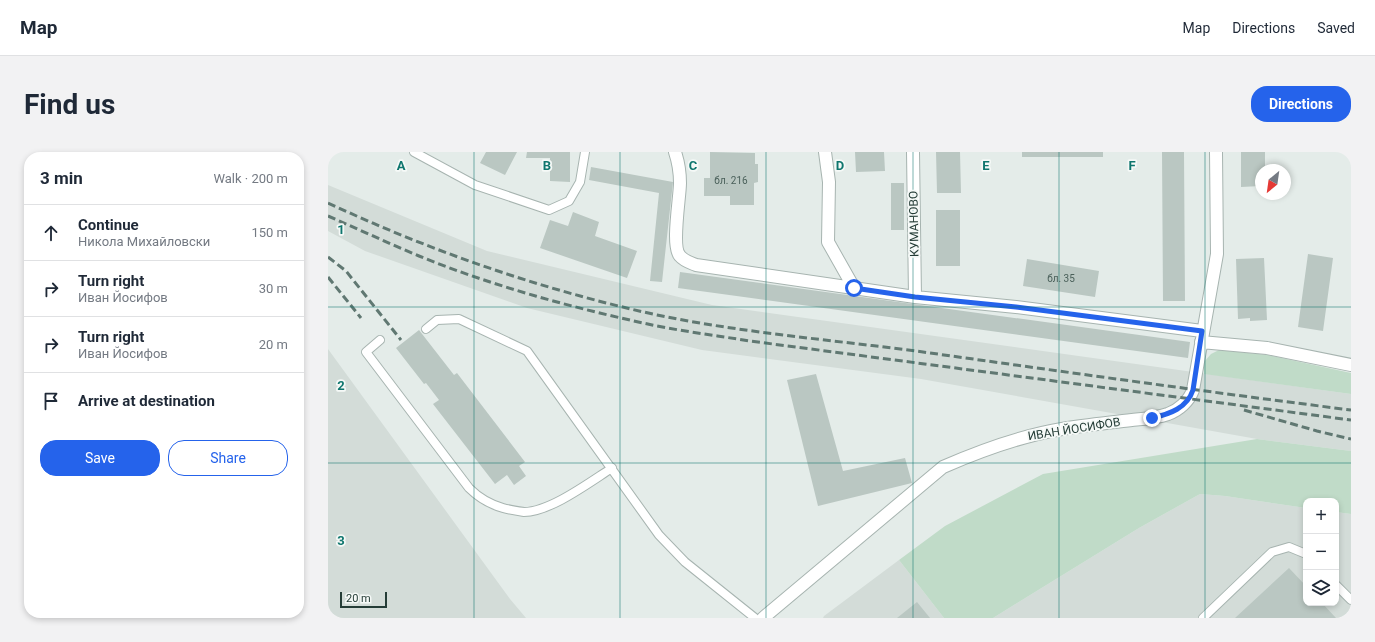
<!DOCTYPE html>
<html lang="en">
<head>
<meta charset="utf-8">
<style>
  body { margin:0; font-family:Roboto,sans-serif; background:#f2f2f3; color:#1f2937 }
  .controls { position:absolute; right:12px; bottom:12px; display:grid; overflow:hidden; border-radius:8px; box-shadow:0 2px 6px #0003 }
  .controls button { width:36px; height:36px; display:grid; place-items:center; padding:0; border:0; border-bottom:1px solid #e0e1e3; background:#fff; color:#1f2937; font:20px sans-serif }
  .compass { position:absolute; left:927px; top:12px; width:36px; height:36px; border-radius:50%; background:#fff; box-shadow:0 2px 6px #0003; rotate:209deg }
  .scale { position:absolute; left:12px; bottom:10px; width:47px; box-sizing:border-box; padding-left:4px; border:2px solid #253d37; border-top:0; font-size:11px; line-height:14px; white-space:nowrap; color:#253d37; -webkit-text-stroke:3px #f5f9f7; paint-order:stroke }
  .stop { position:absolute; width:12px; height:12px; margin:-9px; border:3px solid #2563eb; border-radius:50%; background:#fff }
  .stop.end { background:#2563eb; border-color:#fff; box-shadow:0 1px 4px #0008 }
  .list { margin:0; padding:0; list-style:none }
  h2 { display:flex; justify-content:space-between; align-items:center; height:52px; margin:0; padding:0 16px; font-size:17px }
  h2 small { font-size:13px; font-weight:400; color:#747a83 }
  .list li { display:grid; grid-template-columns:26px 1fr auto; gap:12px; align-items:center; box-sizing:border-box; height:56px; padding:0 16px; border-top:1px solid #e0e1e3 }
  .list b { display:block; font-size:15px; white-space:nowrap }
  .list p { margin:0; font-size:13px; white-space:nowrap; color:#747a83 }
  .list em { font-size:13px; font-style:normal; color:#747a83 }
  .actions { display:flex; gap:8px; padding:12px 16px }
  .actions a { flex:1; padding:9px 0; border:1px solid #2563eb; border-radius:16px; text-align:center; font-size:14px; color:#2563eb }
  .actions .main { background:#2563eb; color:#fff }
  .icon { flex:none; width:22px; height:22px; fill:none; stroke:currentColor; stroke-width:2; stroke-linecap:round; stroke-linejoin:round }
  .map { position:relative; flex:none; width:1023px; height:466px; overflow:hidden; border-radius:16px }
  header { display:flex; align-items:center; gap:24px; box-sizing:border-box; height:56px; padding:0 20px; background:#fff; border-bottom:1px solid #e0e1e3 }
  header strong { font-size:19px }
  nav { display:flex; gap:22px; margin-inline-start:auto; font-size:14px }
  .intro { display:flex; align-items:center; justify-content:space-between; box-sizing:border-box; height:96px; padding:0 24px }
  h1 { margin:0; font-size:28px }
  .button { padding:10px 18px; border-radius:16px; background:#2563eb; color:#fff; font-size:14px; font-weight:700 }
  main { display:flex; gap:24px; padding:0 24px }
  aside { flex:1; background:#fff; border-radius:16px; box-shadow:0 2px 6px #0003 }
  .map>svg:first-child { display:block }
  .built { fill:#d3dcd8 }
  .green { fill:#c0dbc8 }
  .building { fill:#bac7c2 }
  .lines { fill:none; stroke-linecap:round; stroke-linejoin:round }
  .lane-casing { stroke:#a7b4b0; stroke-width:10 }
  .street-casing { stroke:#a7b4b0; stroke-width:14 }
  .lane { stroke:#fff; stroke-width:8 }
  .street { stroke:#fff; stroke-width:12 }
  .rail { stroke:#607872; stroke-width:3; stroke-dasharray:8 4; stroke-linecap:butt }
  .route { stroke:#2563eb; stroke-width:5 }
  .grid { fill:none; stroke:#0f766e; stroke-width:1; stroke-opacity:0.55 }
  .labels { text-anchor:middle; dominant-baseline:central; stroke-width:3.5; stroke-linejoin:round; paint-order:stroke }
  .number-label { font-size:10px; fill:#4a605a }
  .street-label { font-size:12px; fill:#253d37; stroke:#f5f9f7 }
  .grid-label { font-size:13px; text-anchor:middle; font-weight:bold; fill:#0f766e; stroke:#f5f9f7; stroke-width:3.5; stroke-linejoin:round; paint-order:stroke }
</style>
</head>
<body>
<header>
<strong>Map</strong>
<nav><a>Map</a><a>Directions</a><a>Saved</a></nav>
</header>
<div class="intro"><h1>Find us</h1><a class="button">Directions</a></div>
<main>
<aside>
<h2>3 min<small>Walk · 200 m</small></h2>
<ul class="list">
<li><svg class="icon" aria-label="ahead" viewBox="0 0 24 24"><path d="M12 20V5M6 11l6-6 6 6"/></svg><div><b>Continue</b><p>Никола Михайловски</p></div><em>150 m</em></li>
<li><svg class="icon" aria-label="right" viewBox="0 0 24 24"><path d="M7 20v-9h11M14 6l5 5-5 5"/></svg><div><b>Turn right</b><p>Иван Йосифов</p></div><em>30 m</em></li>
<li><svg class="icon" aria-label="right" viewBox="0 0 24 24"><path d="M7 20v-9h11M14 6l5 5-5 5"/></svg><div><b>Turn right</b><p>Иван Йосифов</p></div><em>20 m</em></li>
<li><svg class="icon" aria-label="arrive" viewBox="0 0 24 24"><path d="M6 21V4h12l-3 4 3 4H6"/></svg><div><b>Arrive at destination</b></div></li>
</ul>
<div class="actions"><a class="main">Save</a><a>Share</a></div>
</aside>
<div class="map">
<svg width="1023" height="466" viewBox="0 0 1023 466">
  <rect width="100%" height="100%" fill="#e4ece9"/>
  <path class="built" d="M0,33l159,66 225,54 639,89v57l-94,-12 -336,-60 -219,-29 -175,-42 -162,-57 -37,-20z
    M0,197l182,250 16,19h-198z
    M872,342l25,2 81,12v95h30v-91l15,2v104h-358l146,-90z
    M571,408l45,58h-121l1,-2z"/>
  <path class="green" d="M891,198l49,5 83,18v21l-147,-20v-12l7,-8z
    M929,287l94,12v63l-15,-2v-11h-30v7l-81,-12 -25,-2 -61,34 -146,90h-49l-45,-58 46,-34 98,-52z"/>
  <path class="building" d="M158,0h31l-12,23 -25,-12z
    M199,0h43v30l-20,-1v-23h-24z
    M382,0l45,1v11h3v18l-4,1v22h-24v-9h-26v-18h6z
    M527,0h29l1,19 -29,1z
    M608,0h24l1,41h-24z
    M694,0h81v5h-81z
    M834,0h22l1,149h-22z
    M913,0h24v18h-4v16l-20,1z
    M263,15l82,15 -11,100 -12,-1 9,-88 -70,-13z
    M563,31h13v47h-13z
    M608,58h24v56h-24z
    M245,60l26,10 -4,14 42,15 -10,27 -87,-30 10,-28 18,6z
    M980,102l25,4 -10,73 -25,-4z
    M936,106l3,62 -17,1v-3l-12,1 -2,-60z
    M699,107l72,12 -4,26 -72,-11z
    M352,120l510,70 -2,16 -510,-70z
    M91,178l35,45 3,-2 68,89 -6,4 7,10 -12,9 -7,-10 -12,9 -62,-80 6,-4 -13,-17 -2,1 -28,-36z
    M488,222l27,97 62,-13 7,25 -94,23 -31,-126z
    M961,416l17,18v17h16l14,15h-101z
    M589,450l13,16h-33z"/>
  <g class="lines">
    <g class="lane-casing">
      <path id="lane" d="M86,0l61,33 74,25 20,-9 11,-19 5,-30
        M98,177l11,-9 22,-1 68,32 132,184 26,27 70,56
        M52,188l-14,12 103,136c10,10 20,16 34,20 7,2 14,3 21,4 26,0 66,-30 88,-44
        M1008,433l15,15
        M875,466l69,-66 17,-5 17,7"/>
    </g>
    <g class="street-casing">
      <path id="street" d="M347,0c3,9 5,21 5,31 0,14 -9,64 0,73 4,5 11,7 16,9l219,32 101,10 186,24
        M497,0l4,30 -1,60 26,46
        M585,0l2,145
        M873,190l66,6 84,17
        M435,466l180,-151c39,-17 77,-31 119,-38 23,-4 46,-6 70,-9 11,-1 24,-2 36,-6 11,-4 21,-13 25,-24l24,-136 -1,-102"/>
    </g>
    <use href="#lane" class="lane"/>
    <use href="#street" class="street"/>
    <path class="rail" d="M0,51c105,49 215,87 329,112 87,18 177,25 266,37 142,20 285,40 428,58
      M0,64c30,13 60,27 91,40 76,31 158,53 238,70 31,6 62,10 93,15l601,79
      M0,105l18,14 55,69
      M0,125l33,41
      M916,258l73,21 34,8"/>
  </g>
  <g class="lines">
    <path class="route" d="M526,136l61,9 101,10 186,24 -9,59c-6,18 -23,24 -41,28"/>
  </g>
  <path class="grid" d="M146,0v466M292,0v466M438,0v466M585,0v466M731,0v466M877,0v466M0,155h1023M0,311h1023"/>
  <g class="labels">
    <g class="number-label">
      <text x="403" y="28">бл. 216</text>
      <text x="733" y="126">бл. 35</text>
    </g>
    <g class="street-label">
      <text transform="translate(586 72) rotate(-91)">КУМАНОВО</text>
      <text transform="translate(746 277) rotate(-9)">ИВАН ЙОСИФОВ</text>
    </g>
  </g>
  <g class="grid-label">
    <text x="73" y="18">A</text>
    <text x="219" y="18">B</text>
    <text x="365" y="18">C</text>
    <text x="512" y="18">D</text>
    <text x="658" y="18">E</text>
    <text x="804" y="18">F</text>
    <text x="13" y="82">1</text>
    <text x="13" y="238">2</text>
    <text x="13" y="393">3</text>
  </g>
</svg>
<div class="controls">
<button>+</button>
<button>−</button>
<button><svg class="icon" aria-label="layers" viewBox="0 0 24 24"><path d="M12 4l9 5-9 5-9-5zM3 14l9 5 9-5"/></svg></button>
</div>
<svg class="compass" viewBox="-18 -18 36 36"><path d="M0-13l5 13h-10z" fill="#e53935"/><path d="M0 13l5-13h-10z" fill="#747a83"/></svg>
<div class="scale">20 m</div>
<div class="stop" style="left:526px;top:136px"></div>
<div class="stop end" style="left:824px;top:266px"></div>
</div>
</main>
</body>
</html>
